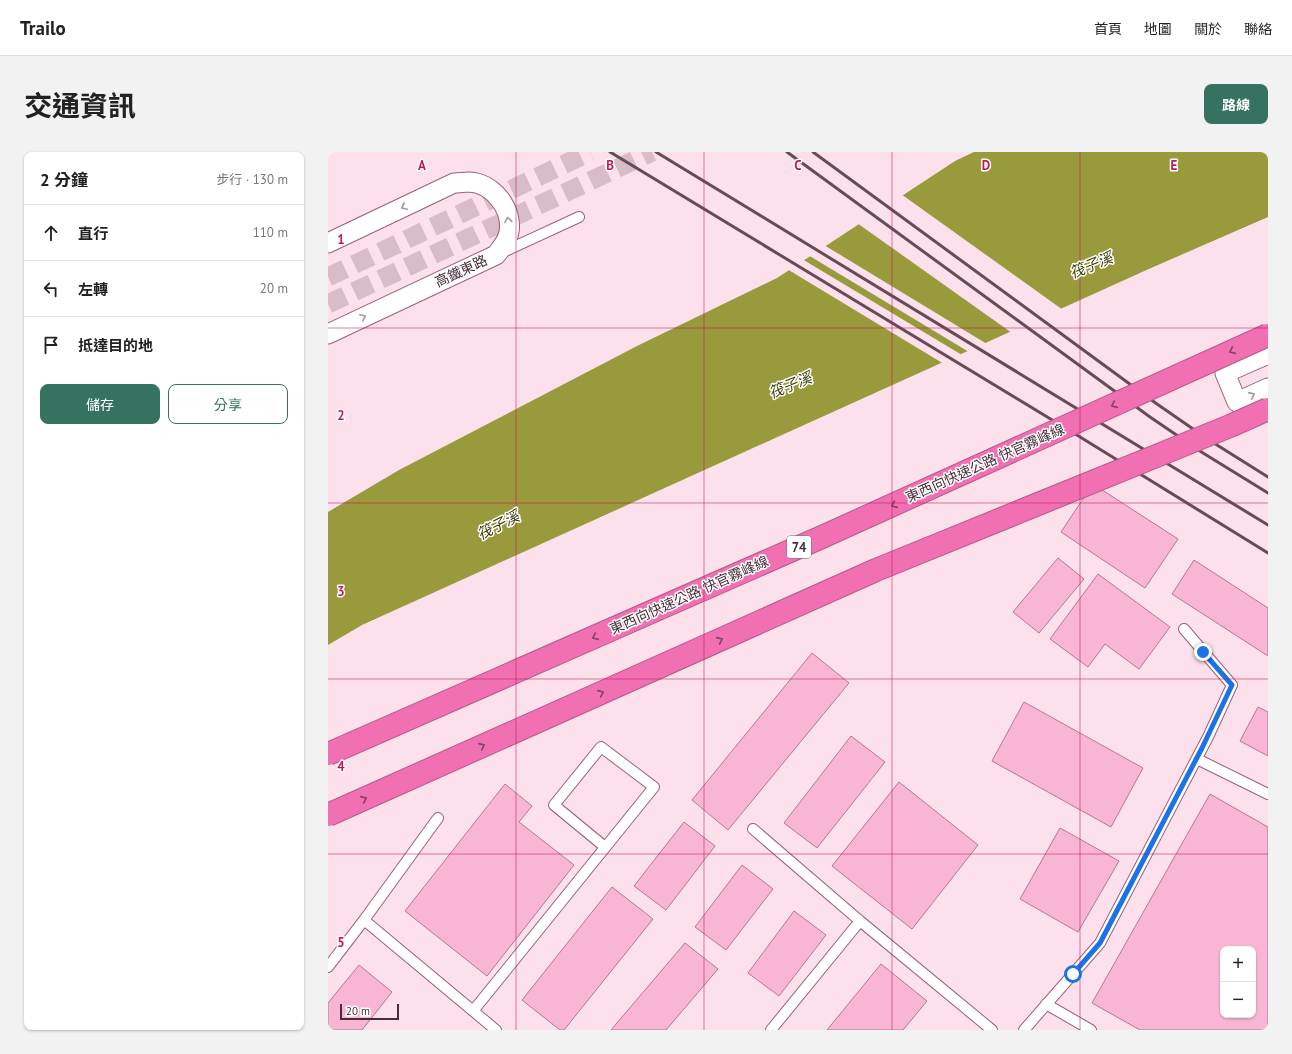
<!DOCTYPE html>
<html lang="zh-TW">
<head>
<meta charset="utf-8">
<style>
  body { margin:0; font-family:"PT Sans","Noto Sans TC",sans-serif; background:#f2f2f2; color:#222 }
  .controls { position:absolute; right:12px; bottom:12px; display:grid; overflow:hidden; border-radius:8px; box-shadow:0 1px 3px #0004 }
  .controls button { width:36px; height:36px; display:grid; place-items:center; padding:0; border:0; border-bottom:1px solid #e0e0e0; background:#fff; color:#222; font:20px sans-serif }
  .scale { position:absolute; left:12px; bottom:10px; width:59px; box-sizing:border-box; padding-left:4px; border:2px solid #472d39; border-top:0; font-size:11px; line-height:14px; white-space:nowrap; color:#472d39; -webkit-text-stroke:3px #fff; paint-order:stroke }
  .stop { position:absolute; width:12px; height:12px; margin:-9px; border:3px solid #1a73e8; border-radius:50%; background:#fff }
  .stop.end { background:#1a73e8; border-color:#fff; box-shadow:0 1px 4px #0008 }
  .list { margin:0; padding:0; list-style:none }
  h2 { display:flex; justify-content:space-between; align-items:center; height:52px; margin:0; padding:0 16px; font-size:17px }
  h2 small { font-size:13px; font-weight:400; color:#767676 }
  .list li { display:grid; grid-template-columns:26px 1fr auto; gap:12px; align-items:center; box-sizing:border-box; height:56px; padding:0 16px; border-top:1px solid #e0e0e0 }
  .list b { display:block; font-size:15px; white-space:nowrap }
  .list em { font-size:13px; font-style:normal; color:#767676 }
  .actions { display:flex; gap:8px; padding:12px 16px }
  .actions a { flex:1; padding:9px 0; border:1px solid #357360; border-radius:8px; text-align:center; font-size:14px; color:#357360 }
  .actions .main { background:#357360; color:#fff }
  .icon { flex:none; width:22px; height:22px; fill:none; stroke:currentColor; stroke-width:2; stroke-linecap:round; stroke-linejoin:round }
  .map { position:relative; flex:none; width:940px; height:878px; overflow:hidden; border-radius:8px }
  header { display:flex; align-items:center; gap:24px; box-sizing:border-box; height:56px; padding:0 20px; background:#fff; border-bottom:1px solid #e0e0e0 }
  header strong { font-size:19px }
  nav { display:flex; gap:22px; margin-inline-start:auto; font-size:14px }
  .intro { display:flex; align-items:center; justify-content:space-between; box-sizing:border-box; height:96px; padding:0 24px }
  h1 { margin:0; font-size:28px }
  .button { padding:10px 18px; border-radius:8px; background:#357360; color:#fff; font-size:14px; font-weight:700 }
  main { display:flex; gap:24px; padding:0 24px }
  aside { flex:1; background:#fff; border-radius:8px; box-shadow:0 1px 3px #0004 }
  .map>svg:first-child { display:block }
  .water { fill:#989a3b }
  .pier { fill:#fce0ec }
  .building { fill:#f9b6d4; stroke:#b57794; fill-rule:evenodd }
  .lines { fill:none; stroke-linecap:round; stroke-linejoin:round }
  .street-tunnel { stroke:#d8bcc8; stroke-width:19; stroke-dasharray:19 10; stroke-linecap:butt }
  .lane-casing { stroke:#9b5f7c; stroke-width:12 }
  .street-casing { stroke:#9b5f7c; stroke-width:21 }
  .lane { stroke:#fff; stroke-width:10 }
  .street { stroke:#fff; stroke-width:19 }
  .rail { stroke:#674c58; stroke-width:3 }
  .highway-bridge-casing { stroke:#b65988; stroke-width:24; stroke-linecap:butt }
  .highway-bridge { stroke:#f170b2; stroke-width:22 }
  .oneway { stroke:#a3969c }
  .oneway2 { stroke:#824463 }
  .route { stroke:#1a73e8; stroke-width:5 }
  .grid { fill:none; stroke:#c2185b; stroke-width:1; stroke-opacity:0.55 }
  .labels { text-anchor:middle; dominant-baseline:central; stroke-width:3; stroke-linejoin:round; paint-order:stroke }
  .shield { fill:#fff; stroke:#7e6c74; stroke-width:1 }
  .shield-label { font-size:13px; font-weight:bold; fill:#472d39 }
  .street-label { font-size:14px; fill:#472d39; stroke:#fff }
  .water-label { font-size:15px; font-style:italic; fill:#3a3b05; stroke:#fff }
  .grid-label { font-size:13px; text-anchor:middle; font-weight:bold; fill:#c2185b; stroke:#fff; stroke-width:3; stroke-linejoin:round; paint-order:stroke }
</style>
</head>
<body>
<header>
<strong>Trailo</strong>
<nav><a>首頁</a><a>地圖</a><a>關於</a><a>聯絡</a></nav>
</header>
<div class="intro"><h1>交通資訊</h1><a class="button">路線</a></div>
<main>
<aside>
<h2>2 分鐘<small>步行 · 130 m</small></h2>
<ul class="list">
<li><svg class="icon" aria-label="ahead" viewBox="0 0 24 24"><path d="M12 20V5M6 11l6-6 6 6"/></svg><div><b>直行</b></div><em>110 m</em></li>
<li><svg class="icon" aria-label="left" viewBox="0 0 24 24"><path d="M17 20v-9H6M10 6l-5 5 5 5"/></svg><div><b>左轉</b></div><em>20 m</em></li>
<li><svg class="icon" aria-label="arrive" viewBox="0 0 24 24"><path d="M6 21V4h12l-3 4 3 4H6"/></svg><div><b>抵達目的地</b></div></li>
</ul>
<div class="actions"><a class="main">儲存</a><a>分享</a></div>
</aside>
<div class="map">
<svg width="940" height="878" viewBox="0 0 940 878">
  <rect width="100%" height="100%" fill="#fce0ec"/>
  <path class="water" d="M646,0h294v65l-117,51 -789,357 -34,20v-133l71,-42 238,-124 140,-68 178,-117z"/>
  <path class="pier" d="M573,42l162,116 -51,23 -155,-110z
    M496,93l163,99 -18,8 -161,-97z
    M474,107l160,96 -18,9 -157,-95z"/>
  <path class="building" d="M765,332l85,55 -33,49 -84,-56z
    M730,406l26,21 -45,54 -26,-21z
    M866,408l74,48v48l-96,-62z
    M770,422l72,53 -31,42 -34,-25 -17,23 -38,-28z
    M484,501l37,30 -121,147 -36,-30z
    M696,550l119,66 -32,59 -119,-66z
    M930,555l10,5v44l-28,-15z
    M523,584l34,26 -68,86 -33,-25z
    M571,630l79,63 -66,84 -80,-63z
    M177,632l27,22 -13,16 55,43 -87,111 -82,-65z
    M882,642l58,33v203h-128l-48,-27zM895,797h30v66h-30z
    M356,670l31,24 -49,64 -32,-24z
    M732,676l59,33 -41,71 -58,-33z
    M414,713l31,24 -47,61 -31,-23z
    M284,735l41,32 -89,111h-4l-38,-30z
    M466,759l32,24 -47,61 -31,-23z
    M357,791l33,26 -52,61h-55z
    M553,812l46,37 -24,29h-76z
    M31,813l33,27 -30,38h-34v-27z"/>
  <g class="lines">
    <path class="street-tunnel" d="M0,125l262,-125
      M0,152l324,-152"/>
    <g class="lane-casing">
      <path id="lane" d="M173,101l78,-36
        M869,607l71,35
        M425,677l107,92 -89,109
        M36,768l74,-102
        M532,769l132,109
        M0,815l36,-47 132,110
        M718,852l45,26
        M145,859l181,-224 -53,-40 -47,58 51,42
        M696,878l76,-87 108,-206 24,-52 -48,-56"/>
    </g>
    <g class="street-casing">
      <path id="street" d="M0,91l126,-60c5,0 10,-1 15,-1 24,1 44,27 40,50 -1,9 -8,16 -13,23l-168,79
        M940,202l-43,19 12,29 31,-14"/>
    </g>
    <use href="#lane" class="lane"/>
    <use href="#street" class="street"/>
    <path class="rail" d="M282,0l462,280 196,121
      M328,0l612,373
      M459,0l363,265 53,36 65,40
      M485,0l344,252 52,36 59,37"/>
    <g class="highway-bridge-casing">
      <path id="highway-bridge" d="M0,602l494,-217 446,-202
        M0,663l548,-245 354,-144 38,-17"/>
    </g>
    <use href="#highway-bridge" class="highway-bridge"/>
  </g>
  <defs><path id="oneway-chevron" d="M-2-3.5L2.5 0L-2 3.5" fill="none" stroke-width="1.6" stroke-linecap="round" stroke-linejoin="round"/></defs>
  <g class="oneway">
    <use href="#oneway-chevron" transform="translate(76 55) rotate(155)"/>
    <use href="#oneway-chevron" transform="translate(180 68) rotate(-99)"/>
    <use href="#oneway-chevron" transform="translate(35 165) rotate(-25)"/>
    <use href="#oneway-chevron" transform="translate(924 243) rotate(-24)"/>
  </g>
  <g class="oneway2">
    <use href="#oneway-chevron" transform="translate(904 199) rotate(156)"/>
    <use href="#oneway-chevron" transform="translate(786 253) rotate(156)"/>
    <use href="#oneway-chevron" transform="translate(566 353) rotate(156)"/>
    <use href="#oneway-chevron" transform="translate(267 485) rotate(156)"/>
    <use href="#oneway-chevron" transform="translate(392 488) rotate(-24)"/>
    <use href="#oneway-chevron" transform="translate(273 541) rotate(-24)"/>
    <use href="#oneway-chevron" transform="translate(154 594) rotate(-24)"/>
    <use href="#oneway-chevron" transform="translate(36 647) rotate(-24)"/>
  </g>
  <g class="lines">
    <path class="route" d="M745,822l27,-31 102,-195 30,-63 -29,-33"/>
  </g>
  <path class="grid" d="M188,0v878M376,0v878M564,0v878M752,0v878M0,176h940M0,351h940M0,527h940M0,702h940"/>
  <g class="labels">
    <rect class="shield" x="459" y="384" width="24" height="22" rx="3"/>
    <g class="shield-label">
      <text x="471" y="395">74</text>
    </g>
    <g class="street-label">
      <text transform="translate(133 119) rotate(-25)">高鐵東路</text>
      <text transform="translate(657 311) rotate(-24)">東西向快速公路 快官霧峰線</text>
      <text transform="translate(361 443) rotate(-24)">東西向快速公路 快官霧峰線</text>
    </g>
    <g class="water-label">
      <text transform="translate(763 113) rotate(-22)">筏子溪</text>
      <text transform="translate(462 233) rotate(-22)">筏子溪</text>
      <text transform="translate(170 373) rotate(-27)">筏子溪</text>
    </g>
  </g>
  <g class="grid-label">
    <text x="94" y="18">A</text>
    <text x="282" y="18">B</text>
    <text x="470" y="18">C</text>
    <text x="658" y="18">D</text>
    <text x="846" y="18">E</text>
    <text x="13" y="92">1</text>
    <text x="13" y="268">2</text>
    <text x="13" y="444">3</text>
    <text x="13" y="619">4</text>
    <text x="13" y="795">5</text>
  </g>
</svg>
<div class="controls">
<button>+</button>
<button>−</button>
</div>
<div class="scale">20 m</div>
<div class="stop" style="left:745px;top:822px"></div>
<div class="stop end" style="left:875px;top:500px"></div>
</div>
</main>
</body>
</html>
